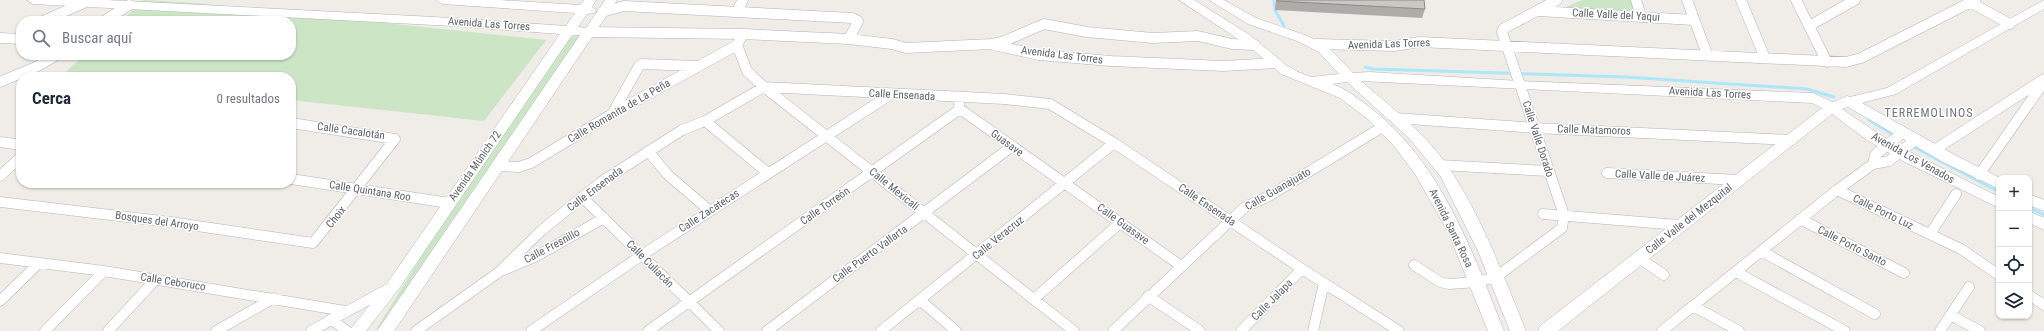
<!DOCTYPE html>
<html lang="es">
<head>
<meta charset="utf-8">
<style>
  body { margin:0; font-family:"Roboto Condensed",sans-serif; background:#f6f6f7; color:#1f2937 }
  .controls { position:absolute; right:12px; bottom:12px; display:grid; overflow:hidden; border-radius:8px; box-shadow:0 1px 3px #0004 }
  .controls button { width:36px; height:36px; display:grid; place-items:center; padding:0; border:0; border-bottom:1px solid #e0e1e3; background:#fff; color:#1f2937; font:20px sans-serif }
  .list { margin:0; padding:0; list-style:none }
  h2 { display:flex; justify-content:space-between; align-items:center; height:52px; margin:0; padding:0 16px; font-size:17px }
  h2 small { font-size:13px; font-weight:400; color:#747a83 }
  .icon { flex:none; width:22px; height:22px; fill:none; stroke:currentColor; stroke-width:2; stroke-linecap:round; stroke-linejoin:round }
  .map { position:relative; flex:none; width:2044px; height:331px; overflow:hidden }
  .search { position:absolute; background:#fff; box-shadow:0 1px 3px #0004; left:16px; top:16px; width:280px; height:44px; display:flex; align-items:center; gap:10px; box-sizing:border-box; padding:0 14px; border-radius:16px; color:#747a83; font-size:15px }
  .panel { position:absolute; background:#fff; box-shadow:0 1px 3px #0004; left:16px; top:72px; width:280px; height:116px; border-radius:16px }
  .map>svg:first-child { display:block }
  .green { fill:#cbe5c5 }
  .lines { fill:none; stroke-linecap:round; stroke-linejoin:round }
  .stream { stroke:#ace7fa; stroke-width:3 }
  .street-casing { stroke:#b2b5b8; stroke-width:11 }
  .secondary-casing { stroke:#b3b7bb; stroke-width:1 }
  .street { stroke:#fff; stroke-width:10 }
  .secondary { fill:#fff; fill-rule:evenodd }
  .wall { fill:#afaba8 }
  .building { fill:#cbc7c3; stroke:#8e8b88 }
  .labels { text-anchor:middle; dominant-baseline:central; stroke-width:3; stroke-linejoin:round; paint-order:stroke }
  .street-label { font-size:11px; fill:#5e6366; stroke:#fff }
  .neighbourhood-label { font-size:12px; letter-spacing:1px; fill:#6f7678; stroke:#fff }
</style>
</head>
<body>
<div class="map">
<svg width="2044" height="331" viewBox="0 0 2044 331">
  <rect width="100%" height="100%" fill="#f0ece7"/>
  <path class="green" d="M144,0l53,3 349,37 -62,81 -193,-21v-23h-194l-32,-4 19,-18h207v-34h-170z
    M1582,0h54l5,12 -84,-1z
    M578,36l1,2 -201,293 -1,-3 57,-92 135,-198z"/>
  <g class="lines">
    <path class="stream" d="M1274,0l1,10 9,16
      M1365,67l8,2 252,8 182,12 27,8
      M1869,120l26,16
      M1912,146l87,46
      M2029,207l15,8"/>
    <g class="street-casing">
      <path id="street" d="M1636,0l5,16
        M1687,0l20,54
        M1741,0l24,58
        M1796,0l31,62
        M1968,1l42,23
        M1538,11l156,9
        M602,12l22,-6 228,12 6,3 -9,18
        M741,12l-2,-5 4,-7
        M43,21l43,-19
        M104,21l25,-16
        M1809,26l46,-26
        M588,32l155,2 106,5 43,5 14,4 86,-4 10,-2 42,-18 43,8 66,6 45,-2 34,8 23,1
        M743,34l-6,11 10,26 17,16 310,244
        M0,38l21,1
        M1316,44l78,2 26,-4 426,20 15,-4 114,-58
        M994,45l45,10 72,6 112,5 53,-3
        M0,82l38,-16 19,-11
        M959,104l1,5 221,157
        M612,114l27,-48 3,-2 55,2
        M1395,118l140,10 257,12
        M705,121l63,52
        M0,142l21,3
        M1934,150l110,-71
        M648,151l20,24 42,36
        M1873,164l2,-9 27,-22
        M1439,165l110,6
        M499,166l20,1 12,-4 81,-49 125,-69
        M1607,173l131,7
        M1979,175l65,-93
        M0,176l21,-19
        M291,179l158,24
        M1837,190l124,59 38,26
        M582,197l137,134
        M0,202l170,20 143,21 82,-104 -104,-16
        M1543,214l136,11
        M1800,219l104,54
        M1930,234l26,-40
        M1761,251l114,63
        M0,258l104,13 241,40
        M1639,258l25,17
        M1414,265l26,17 9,2 28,-2 19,-5 66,-49 2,-13 -62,-183 1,-3 54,-29
        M501,271l34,-14 69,-39
        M1736,272l109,59
        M2029,295l15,10
        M1148,296l52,35
        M1034,299l87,-77
        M920,300l36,31
        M0,301l38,-37
        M1693,306l46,25
        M1950,315l30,16
        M331,319l16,12
        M45,331l59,-60
        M108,331l48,-52
        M216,331l58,-33
        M311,331l79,-43
        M416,331l83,-59 43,-42 59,-48 81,-52 23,-9 59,-34 241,12 45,5 64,39 188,126 97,62
        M531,331l111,-76 248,-160
        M648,331l312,-222
        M767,331l244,-184
        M881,331l233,-188
        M1113,331l132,-124 24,-11 115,-70
        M1241,331l61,-62
        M1313,331l11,-48
        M1662,331l175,-141 36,-26 16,-3 26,-21
        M1940,331l29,-44"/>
    </g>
    <g class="secondary-casing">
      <path id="secondary" d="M27,0h79l347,18 113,8 9,-13 -133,-9 -6,-4h63l81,5 4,-5h12l-4,7 4,3 -2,3 -7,1 -9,13 8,1 19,-28h12l-223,331h-17l203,-296h-8l-174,255 -32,41h-17l39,-49 172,-248 -107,-8 -420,-22z
        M1179,0h15l13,8 43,27 36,30 12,7 13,5 28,-3 -20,-22 -22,-11 -49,-17 -39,-24h15l32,18 49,17 22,11 26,27 16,-1 151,9 293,12 20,9 14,-6 3,1 37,-9 157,-88v9l-148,85 -34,9 91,51 47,24 -1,11 -56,-27 -95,-55 -6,2 52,35 105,53v11l-96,-47 -36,-21 -35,-26 -274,217h-20l2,-5 282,-218 -10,-5 -451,-22c32,28 67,54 90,90 32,48 53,107 75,160h-16l-32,-80 -37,-74 -32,-39 -62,-56 -15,2c14,5 24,13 36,22 72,54 104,144 136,225h-16l-40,-99 -33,-58 -21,-28 -25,-26 -29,-22 -59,-24 -31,-27z
        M2029,194l15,6v11l-15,-6z
        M2029,211l15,7v12l-15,-7z"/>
    </g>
    <use href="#street" class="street"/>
    <use href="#secondary" class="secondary"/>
  </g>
  <path class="wall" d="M1276,0h148l1,9 -3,9 -147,-8z"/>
  <path class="building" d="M1277,0h147l1,9 -148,-8z"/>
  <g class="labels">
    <g class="street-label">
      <text transform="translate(1616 15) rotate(3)">Calle Valle del Yaqui</text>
      <text transform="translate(489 24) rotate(4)">Avenida Las Torres</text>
      <text transform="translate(1389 44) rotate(-2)">Avenida Las Torres</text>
      <text transform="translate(1062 55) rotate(7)">Avenida Las Torres</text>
      <text transform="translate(1710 93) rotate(3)">Avenida Las Torres</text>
      <text transform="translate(902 95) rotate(3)">Calle Ensenada</text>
      <text transform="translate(619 111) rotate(-30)">Calle Romanita de La Peña</text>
      <text transform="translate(1594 130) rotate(2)">Calle Matamoros</text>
      <text transform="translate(351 131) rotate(8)">Calle Cacalotán</text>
      <text transform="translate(1538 139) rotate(72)">Calle Valle Dorado</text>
      <text transform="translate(1007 143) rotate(36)">Guasave</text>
      <text transform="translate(1913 158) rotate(29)">Avenida Los Venados</text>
      <text transform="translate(475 166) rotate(-55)">Avenida Múnich 72</text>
      <text transform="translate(1660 176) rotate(3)">Calle Valle de Juárez</text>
      <text transform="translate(595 189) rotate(-37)">Calle Ensenada</text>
      <text transform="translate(894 189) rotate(39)">Calle Mexicali</text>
      <text transform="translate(1278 189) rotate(-30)">Calle Guanajuato</text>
      <text transform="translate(370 191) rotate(9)">Calle Quintana Roo</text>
      <text transform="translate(1207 205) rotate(34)">Calle Ensenada</text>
      <text transform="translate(825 206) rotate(-35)">Calle Torreón</text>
      <text transform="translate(709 211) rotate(-33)">Calle Zacatecas</text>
      <text transform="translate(1883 212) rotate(26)">Calle Porto Luz</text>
      <text transform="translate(336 217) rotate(-51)">Choix</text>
      <text transform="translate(1689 219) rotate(-38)">Calle Valle del Mezquital</text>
      <text transform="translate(157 221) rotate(8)">Bosques del Arroyo</text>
      <text transform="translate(1123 224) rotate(36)">Calle Guasave</text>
      <text transform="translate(1451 228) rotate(64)">Avenida Santa Rosa</text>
      <text transform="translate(998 238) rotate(-39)">Calle Veracruz</text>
      <text transform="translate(552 246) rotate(-28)">Calle Fresnillo</text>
      <text transform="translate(1852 246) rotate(27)">Calle Porto Santo</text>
      <text transform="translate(870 254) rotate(-36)">Calle Puerto Vallarta</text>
      <text transform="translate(650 264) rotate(45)">Calle Culiacán</text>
      <text transform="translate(173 282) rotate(9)">Calle Ceboruco</text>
      <text transform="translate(1272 300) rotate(-45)">Calle Jalapa</text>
    </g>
    <g class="neighbourhood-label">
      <text x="1929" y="113">TERREMOLINOS</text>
    </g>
  </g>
</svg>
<div class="controls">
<button>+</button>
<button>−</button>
<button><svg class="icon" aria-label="locate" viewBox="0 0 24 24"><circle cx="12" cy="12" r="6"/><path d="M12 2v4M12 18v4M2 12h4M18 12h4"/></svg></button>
<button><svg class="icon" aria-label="layers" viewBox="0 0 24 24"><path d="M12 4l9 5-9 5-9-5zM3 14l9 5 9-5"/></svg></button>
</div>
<div class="search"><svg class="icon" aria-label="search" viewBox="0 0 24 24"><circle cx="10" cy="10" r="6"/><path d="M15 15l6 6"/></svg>Buscar aquí</div>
<section class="panel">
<h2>Cerca<small>0 resultados</small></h2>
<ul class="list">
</ul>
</section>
</div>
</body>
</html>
